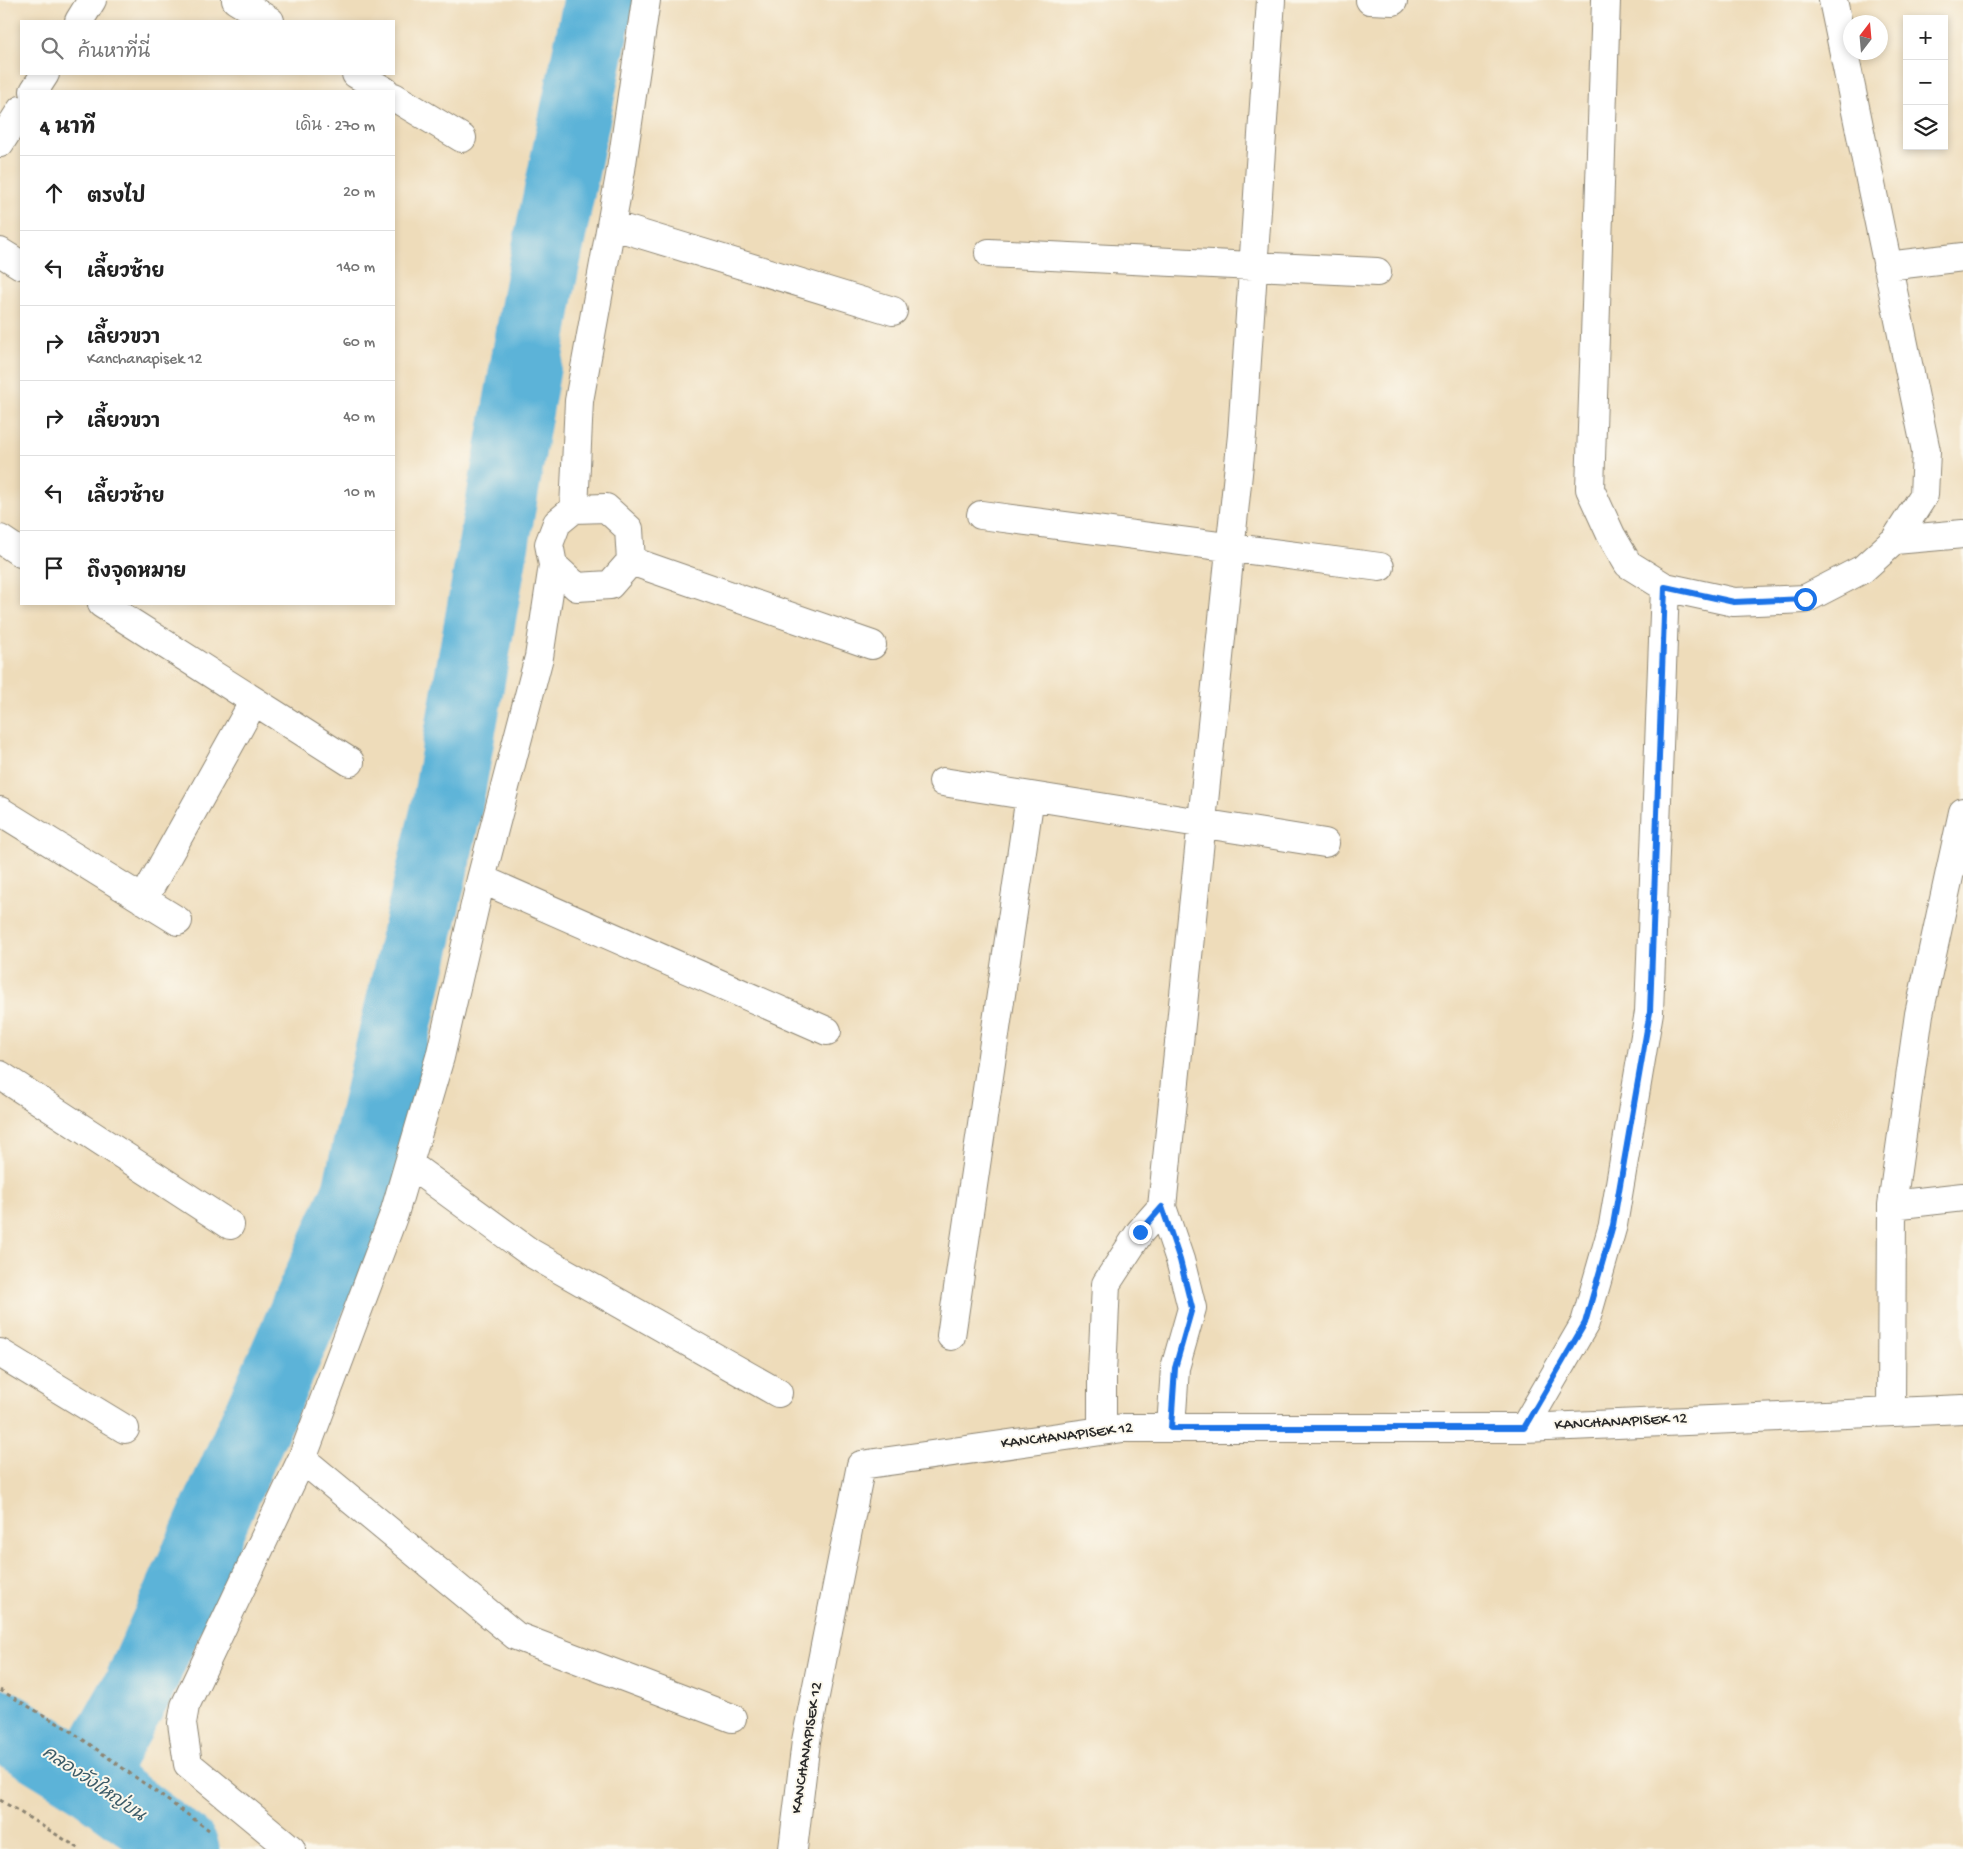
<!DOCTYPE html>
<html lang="th">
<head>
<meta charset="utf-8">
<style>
  body { margin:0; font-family:"Gochi Hand","Playpen Sans Thai",sans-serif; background:#f6f6f6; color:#222 }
  .controls { position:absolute; right:15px; top:15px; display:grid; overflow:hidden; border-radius:0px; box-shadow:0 2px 8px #0003 }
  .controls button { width:45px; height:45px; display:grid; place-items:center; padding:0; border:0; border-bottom:1px solid #e0e0e0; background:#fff; color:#222; font:25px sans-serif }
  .compass { position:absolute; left:1843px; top:15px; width:45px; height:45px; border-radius:50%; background:#fff; box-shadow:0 2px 8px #0003; rotate:16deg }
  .stop { position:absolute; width:15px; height:15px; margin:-11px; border:4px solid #1a73e8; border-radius:50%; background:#fff }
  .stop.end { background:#1a73e8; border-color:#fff; box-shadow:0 1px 5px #0008 }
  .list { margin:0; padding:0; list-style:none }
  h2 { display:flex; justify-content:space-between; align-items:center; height:65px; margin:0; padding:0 20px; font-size:21px }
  h2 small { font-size:16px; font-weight:400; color:#767676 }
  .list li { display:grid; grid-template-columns:32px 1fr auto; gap:15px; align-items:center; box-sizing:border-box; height:75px; padding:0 20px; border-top:1px solid #e0e0e0 }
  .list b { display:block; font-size:19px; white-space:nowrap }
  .list p { margin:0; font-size:16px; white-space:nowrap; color:#767676 }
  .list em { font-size:16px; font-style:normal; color:#767676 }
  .icon { flex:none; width:28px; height:28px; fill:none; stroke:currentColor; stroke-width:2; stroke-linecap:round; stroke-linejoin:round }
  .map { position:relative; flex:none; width:1963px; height:1849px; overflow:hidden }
  .search { position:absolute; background:#fff; box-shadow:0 2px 8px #0003; left:20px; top:20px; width:375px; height:55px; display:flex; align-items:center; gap:12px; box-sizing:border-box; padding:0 18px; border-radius:0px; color:#767676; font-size:19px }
  .panel { position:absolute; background:#fff; box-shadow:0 2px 8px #0003; left:20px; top:90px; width:375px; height:515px; border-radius:0px }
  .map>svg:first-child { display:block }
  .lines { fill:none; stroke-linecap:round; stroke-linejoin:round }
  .river { stroke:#5bb3d8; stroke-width:71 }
  .minor-casing { stroke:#8c8472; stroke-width:30 }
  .path { stroke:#8c8472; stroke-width:3; stroke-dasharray:4 4; stroke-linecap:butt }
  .minor { stroke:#fff; stroke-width:28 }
  .route { stroke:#1a73e8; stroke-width:6 }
  .labels { text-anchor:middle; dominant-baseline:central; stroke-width:4; stroke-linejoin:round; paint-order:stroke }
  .street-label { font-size:16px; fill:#2b2b2b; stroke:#fbf7ec }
  .water-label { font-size:18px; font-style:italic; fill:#3c5b68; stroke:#fbf7ec }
</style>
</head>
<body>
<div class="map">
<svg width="1963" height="1849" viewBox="0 0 1963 1849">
  <rect width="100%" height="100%" fill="#fbf7ec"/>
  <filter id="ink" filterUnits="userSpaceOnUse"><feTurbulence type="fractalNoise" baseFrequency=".02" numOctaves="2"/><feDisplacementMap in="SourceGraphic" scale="10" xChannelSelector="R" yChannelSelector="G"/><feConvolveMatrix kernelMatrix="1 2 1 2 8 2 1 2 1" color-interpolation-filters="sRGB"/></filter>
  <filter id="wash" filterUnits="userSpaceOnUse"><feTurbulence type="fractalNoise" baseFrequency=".0096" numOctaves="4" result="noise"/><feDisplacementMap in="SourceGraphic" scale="20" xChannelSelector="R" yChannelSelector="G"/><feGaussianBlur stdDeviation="1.12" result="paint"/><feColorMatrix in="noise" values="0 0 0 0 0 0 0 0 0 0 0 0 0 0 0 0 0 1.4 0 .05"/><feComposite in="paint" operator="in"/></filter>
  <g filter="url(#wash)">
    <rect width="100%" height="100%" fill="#eedcba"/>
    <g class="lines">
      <path class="river" d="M0,1724l88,54 96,71
        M88,1778l51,-92 218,-492 90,-388 92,-516 60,-290"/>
    </g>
  </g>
  <g filter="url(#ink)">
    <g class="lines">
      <g class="minor-casing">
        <path id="minor" d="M236,0l34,21
          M1370,0l23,1
          M1606,0l-16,489 21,46 17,29 37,23 69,15 71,-3 58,-30 32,-29 29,-45 2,-44 -93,-451
          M79,21l13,-21
          M356,74l29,17
          M34,91l11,-17
          M394,97l68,41
          M0,143l21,-33
          M611,225l282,86
          M0,252l21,13
          M989,253l388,19
          M1887,266l76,-9
          M606,508l23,21 2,32 -21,24 -33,2 -24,-22 -4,-21 8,-21 17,-14z
          M574,509l5,-108 42,-231 25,-170
          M981,515l399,52
          M0,539l21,14
          M1895,540l68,-6
          M631,561l241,84
          M102,604l248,158
          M943,782l382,61
          M0,811l178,110
          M481,879l346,152
          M143,900l111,-199
          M0,1075l230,150
          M409,1164l122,89 247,140
          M1892,1205l71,-8
          M951,1336l79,-540
          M0,1353l125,76
          M1891,1412l1,-207 27,-191 44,-202
          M1171,1428l4,-60 17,-60 -12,-48 -18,-53 80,-772 29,-435
          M1524,1428l61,-105 28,-98 36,-213 16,-425
          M1102,1430v-57l4,-89 34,-52 22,-25
          M302,1459l214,177 216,82
          M291,1849l-103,-85 -6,-41 3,-17 117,-247 92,-245 46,-157 41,-178 58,-222 14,-92
          M793,1849l13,-108 55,-276 262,-37h401l439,-19"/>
      </g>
      <path class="path" d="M0,1690l71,41 138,99
        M0,1800l80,49"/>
      <use href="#minor" class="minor"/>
    </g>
  </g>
  <g class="lines" filter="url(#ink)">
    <path class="route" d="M1140,1232l22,-25 18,53 12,48 -17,60 -4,60h353l61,-105 28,-98 37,-213 15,-425 69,15 71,-3"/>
  </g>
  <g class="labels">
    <g class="street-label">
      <text transform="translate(1621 1423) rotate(-3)">KANCHANAPISEK 12</text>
      <text transform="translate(1067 1437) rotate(-7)">KANCHANAPISEK 12</text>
      <text transform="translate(808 1748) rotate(-81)">KANCHANAPISEK 12</text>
    </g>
    <g class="water-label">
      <text transform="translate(93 1785) rotate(34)">คลองวังใหญ่บน</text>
    </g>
  </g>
</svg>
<div class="controls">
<button>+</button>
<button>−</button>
<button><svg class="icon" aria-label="layers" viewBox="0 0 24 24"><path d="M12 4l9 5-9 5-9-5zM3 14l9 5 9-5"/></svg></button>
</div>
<svg class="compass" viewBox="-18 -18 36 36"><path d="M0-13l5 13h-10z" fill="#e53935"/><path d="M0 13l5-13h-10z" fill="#767676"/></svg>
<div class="stop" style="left:1805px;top:599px"></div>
<div class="stop end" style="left:1140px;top:1232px"></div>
<div class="search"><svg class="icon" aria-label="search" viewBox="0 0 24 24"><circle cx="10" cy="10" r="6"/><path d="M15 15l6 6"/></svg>ค้นหาที่นี่</div>
<section class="panel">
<h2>4 นาที<small>เดิน · 270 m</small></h2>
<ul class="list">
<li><svg class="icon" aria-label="ahead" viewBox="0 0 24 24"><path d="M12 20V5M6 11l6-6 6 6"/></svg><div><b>ตรงไป</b></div><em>20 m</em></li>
<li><svg class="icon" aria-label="left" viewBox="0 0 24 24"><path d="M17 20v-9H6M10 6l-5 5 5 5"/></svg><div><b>เลี้ยวซ้าย</b></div><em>140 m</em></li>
<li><svg class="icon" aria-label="right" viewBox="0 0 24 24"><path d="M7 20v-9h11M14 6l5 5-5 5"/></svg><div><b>เลี้ยวขวา</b><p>Kanchanapisek 12</p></div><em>60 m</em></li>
<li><svg class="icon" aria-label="right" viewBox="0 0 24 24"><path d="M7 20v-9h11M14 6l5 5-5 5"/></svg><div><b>เลี้ยวขวา</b></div><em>40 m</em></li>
<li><svg class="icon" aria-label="left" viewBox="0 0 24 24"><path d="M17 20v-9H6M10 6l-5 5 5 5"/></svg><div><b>เลี้ยวซ้าย</b></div><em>10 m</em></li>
<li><svg class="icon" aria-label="arrive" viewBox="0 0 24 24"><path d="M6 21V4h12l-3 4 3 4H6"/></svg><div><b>ถึงจุดหมาย</b></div></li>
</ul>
</section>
</div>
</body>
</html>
